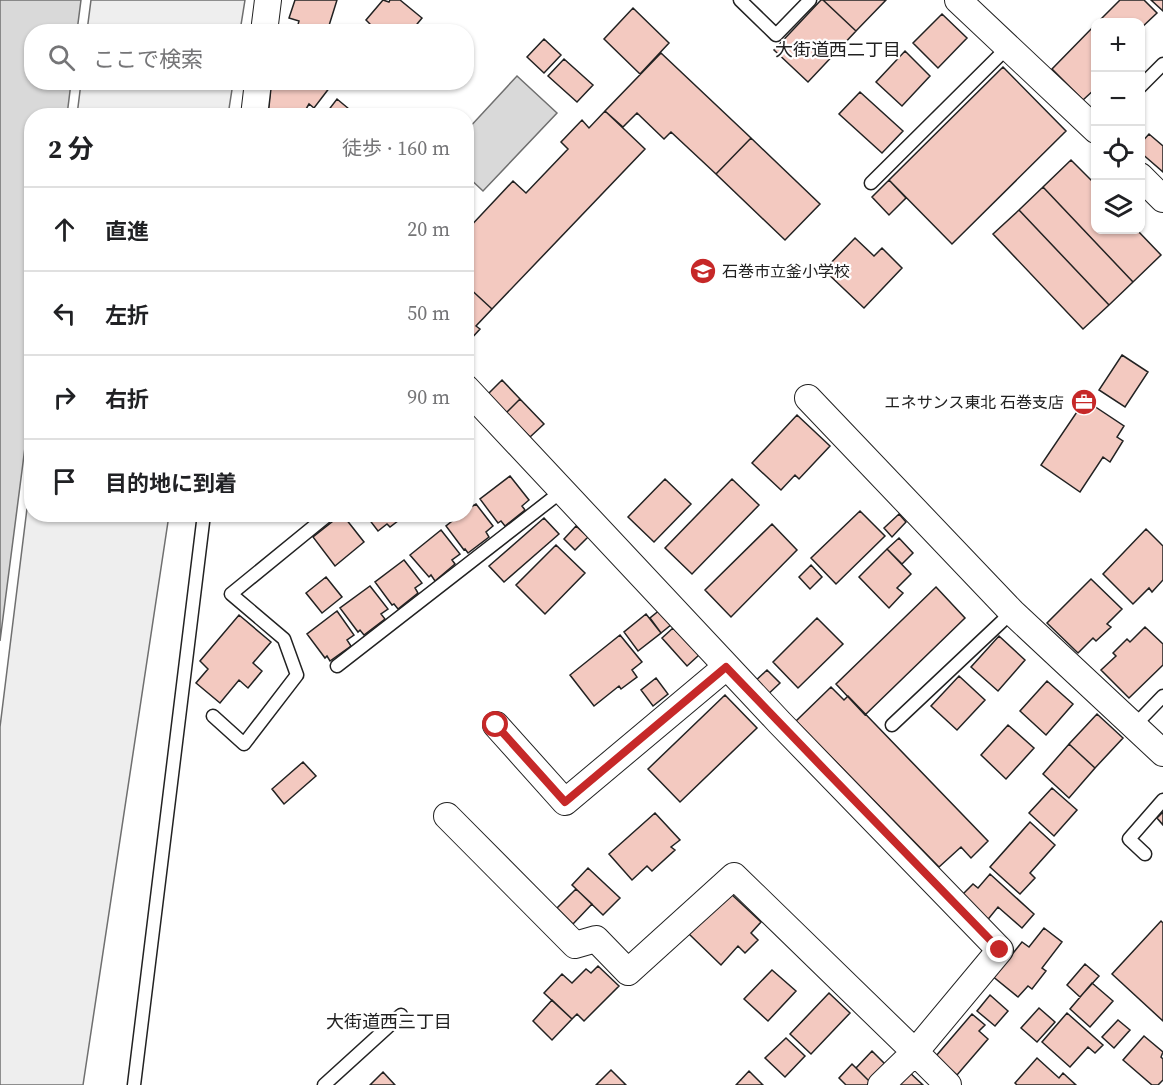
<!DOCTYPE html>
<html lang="ja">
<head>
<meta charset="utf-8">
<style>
  body { margin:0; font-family:"Source Serif 4","Noto Sans JP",serif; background:#f2f2f2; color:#202124 }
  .controls { position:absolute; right:18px; top:18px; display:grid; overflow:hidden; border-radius:12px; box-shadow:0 2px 4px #0004 }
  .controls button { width:54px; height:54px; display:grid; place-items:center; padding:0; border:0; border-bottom:2px solid #e0e0e0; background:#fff; color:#202124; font:30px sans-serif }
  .stop { position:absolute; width:18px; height:18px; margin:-14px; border:4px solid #c62828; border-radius:50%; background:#fff }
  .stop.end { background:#c62828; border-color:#fff; box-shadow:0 2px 6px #0008 }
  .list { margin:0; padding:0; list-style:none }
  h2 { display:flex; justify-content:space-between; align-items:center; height:78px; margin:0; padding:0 24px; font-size:26px }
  h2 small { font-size:20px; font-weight:400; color:#757577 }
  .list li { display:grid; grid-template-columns:39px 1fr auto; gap:18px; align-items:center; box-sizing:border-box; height:84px; padding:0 24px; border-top:2px solid #e0e0e0 }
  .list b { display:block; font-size:22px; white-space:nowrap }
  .list em { font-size:20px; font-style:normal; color:#757577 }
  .icon { flex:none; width:33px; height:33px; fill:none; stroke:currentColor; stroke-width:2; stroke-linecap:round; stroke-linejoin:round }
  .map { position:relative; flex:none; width:1163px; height:1085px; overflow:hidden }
  .search { position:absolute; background:#fff; box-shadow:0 2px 4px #0004; left:24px; top:24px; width:450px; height:66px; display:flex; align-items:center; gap:15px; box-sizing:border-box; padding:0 21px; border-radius:24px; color:#757577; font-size:22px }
  .panel { position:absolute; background:#fff; box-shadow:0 2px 4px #0004; left:24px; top:108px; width:450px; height:414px; border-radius:24px }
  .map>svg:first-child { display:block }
  .green { fill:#eee; stroke:#6f6f6f; stroke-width:1.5 }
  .water { fill:#d9d9d9; stroke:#6f6f6f; stroke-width:1.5 }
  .building { fill:#f3c9c0; stroke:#222; stroke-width:1.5 }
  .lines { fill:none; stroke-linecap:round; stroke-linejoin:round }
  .service-casing { stroke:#222; stroke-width:15 }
  .minor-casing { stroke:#222; stroke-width:28 }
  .service { stroke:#fff; stroke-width:12 }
  .minor { stroke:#fff; stroke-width:26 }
  .route { stroke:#c62828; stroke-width:8 }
  .labels { text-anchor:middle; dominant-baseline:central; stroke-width:4.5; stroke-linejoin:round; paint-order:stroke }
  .poi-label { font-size:16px; fill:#222; stroke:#fff; text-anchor:start }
  .neighbourhood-label { font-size:18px; fill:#222; stroke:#fff }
</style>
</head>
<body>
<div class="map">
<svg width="1163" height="1085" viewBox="0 0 1163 1085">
  <rect width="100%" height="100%" fill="#fff"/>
  <path class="green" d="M91,0h154l-5,31h-153z
    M81,83v-1l152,1 -5,32h-151z
    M31,476l1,38 137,1 -86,570h-83v-358z"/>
  <path class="water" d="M0,0h81l-4,31 -45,1v50l39,1 -4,32 -35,1v277l-32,248z
    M517,76l40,37 -74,78 -16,-15v-46z"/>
  <path class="building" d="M295,0h42l-10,32h-31l3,-11 -10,-3z
    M383,0l6,2 1,-2h10l22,18 -9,11 -5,-4 -5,7h-39l6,-8 -4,-4z
    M821,0h2l33,31 -48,51 -34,-32z
    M823,0h63l-30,31z
    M1120,0h24l13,13 -17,16v-7h-42z
    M1151,0h12v11z
    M633,8l36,35 -29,31 -36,-35z
    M942,14l25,24 -29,30 -25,-25z
    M1095,25l1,63 -13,12 -31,-31z
    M544,39l17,16 -17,18 -17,-16z
    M905,51l25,25 -28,30 -26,-24z
    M661,53l90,85 -35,36 -45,-42 -7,7 -27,-26 -14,14 -18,-16z
    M564,59l29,26 -16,17 -29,-26z
    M1003,67l63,64 -114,113 -63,-64z
    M275,82h49l6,5 -16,21 -5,-4 -7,12h-34l3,-28z
    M860,92l43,39 -21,22 -43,-39z
    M337,99l18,15 -2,2h-29z
    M605,111l40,38 -153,160 -26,-24v-54l47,-50 13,12 42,-44 -7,-7 21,-22 7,8z
    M1149,134l14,12v26l-23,-20v-8z
    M751,138l69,66 -35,36 -69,-66z
    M1071,160l25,25v45h41l24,25 -28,27 -90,-95z
    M889,180l17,18 -17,17 -17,-18z
    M1043,187l90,95 -24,23 -90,-95z
    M1019,210l90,95 -26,24 -90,-95z
    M855,238l19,18 8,-8 20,20 -38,40 -40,-38z
    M466,285l26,24 -16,17 4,3 -11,12 -3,-2z
    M1122,355l26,17 -23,35 -26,-17z
    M502,380l18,19 -14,14 -18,-19z
    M520,399l24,25 -14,13 -24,-24z
    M1085,400l39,26 -7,11 6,4 -13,21 -7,-5 -23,35 -39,-27z
    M797,415l33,31 -31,33 -4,-4 -14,15 -29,-27z
    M466,424l7,8 -7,6z
    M510,476l19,24 -7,6 3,4 -20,16 -4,-5 -3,2 -18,-24z
    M665,479l26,25 -37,38 -26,-25z
    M732,479l27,26 -67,69 -27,-26z
    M476,504l17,22 -7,6 3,5 -21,16 -3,-4 -1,1 -18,-24 15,-12h5v-4z
    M860,511l25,25 -49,48 -25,-26z
    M342,514l22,28 -29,24 -22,-29z
    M365,514h36l2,3 -13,10 -3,-3 -9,7z
    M899,514l7,8 -14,15 -8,-9z
    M544,518l15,16 -55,48 -15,-16z
    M772,524l25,26 -66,67 -26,-27z
    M576,526l12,11 -13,13 -11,-11z
    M1146,529l17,17v34l-11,12 -3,-4 -16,16 -30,-30z
    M441,530l19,24 -8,6 3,4 -20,17 -4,-6 -2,2 -19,-22z
    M899,538l14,15 -11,11 -15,-15z
    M556,545l29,28 -40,41 -29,-29z
    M887,549l24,25 -14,14 6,5 -14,15 -30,-31z
    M404,560l18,23 -7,5 3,5 -20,16 -4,-5 -2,1 -17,-23z
    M811,565l11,12 -12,12 -11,-12z
    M326,577l16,20 -20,16 -16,-20z
    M1091,579l31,30 -15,15 4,3 -15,14 -3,-3 -15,15 -31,-30z
    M370,586l18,23 -7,5 4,5 -21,16 -4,-5 -2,2 -18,-24z
    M936,587l29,31 -100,97 -29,-31z
    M661,609l11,15 -11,9 -11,-15z
    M337,611l17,24 -7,5 4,6 -21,15 -3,-5 -2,2 -18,-24z
    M646,614l15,19 -23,18 -14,-19z
    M239,615l32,27 -18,21 9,8 -14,17 -9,-8 -19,23 -24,-20 12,-14 -8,-8z
    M817,618l26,26 -45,44 -25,-26z
    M1145,627l18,17v21l-34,33 -28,-28 15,-14 -3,-3 14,-14 3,3z
    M673,628l26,27 -12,11 -25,-28z
    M620,635l22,27 -10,8 5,7 -16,12 -2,-3 -25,20 -24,-31z
    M999,636l26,24 -27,31 -27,-24z
    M767,670l13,13 -16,15 -13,-13z
    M959,676l26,24 -28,30 -26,-24z
    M656,678l12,16 -15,12 -12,-16z
    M1047,681l26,23 -27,31 -26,-24z
    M831,687l13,13 4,-4 140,145 -17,17 -10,-11 -22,20 -143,-146z
    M725,695l32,33 -77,74 -32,-33z
    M1097,714l26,24 -28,30 -26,-24z
    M1008,725l26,23 -28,31 -25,-24z
    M1069,744l26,24 -26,30 -26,-24z
    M303,762l13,14 -32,28 -12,-15z
    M1052,788l25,22 -23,26 -25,-23z
    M1163,812v13l-6,-7z
    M655,813l25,27 -9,7 4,3 -23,21 -5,-5 -15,14 -23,-26z
    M1030,822l25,23 -25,28 5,5 -15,16 -30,-27z
    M588,868l32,30 -17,17 -31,-30z
    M990,874l44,40 -12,14 -24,-21 -13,16 -23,-28 11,-11 5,4z
    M576,889l16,15 -19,20 -16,-16z
    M729,892l32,30 -10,11 7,7 -13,13 -7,-7 -17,19 -32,-31z
    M1161,921l2,2v98l-51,-47z
    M1044,928l18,14 -20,26 4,3 -14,18 -4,-3 -10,11 -27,-22 15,-13 16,-20 7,5z
    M1085,964l14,12 -19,21 -13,-12z
    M598,966l21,20 -35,35 -7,-7 -5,5 -28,-26 18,-19 10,9 14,-14 5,4z
    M772,970l24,21 -28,30 -24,-22z
    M1092,983l21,18 -23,26 -20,-18z
    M829,993l21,20 -39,41 -21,-20z
    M990,995l18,16 -13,15 -18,-15z
    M552,1000l20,19 -20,21 -19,-19z
    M1039,1008l16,14 -18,20 -16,-14z
    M1067,1013l36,32 -8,8 -7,-6 -18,20 -28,-25z
    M972,1014l13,11 -6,6 9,8 -31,36 -21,-19z
    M1118,1020l12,10 -16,18 -12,-11z
    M1144,1036l19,16 -2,5 2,2v21l-5,5h-6l-29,-25z
    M786,1038l19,18 -20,21 -20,-19z
    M872,1051l14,14 -16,17 -14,-14z
    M1037,1058l22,20 4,-5 13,12h-59l-2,-2z
    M852,1064l18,18 -3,3h-21l-7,-7z
    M611,1070l15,15h-30z
    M907,1070l16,15h-31z
    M749,1071l14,14h-27z
    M383,1072l12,13h-25z"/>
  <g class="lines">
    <g class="service-casing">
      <path id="service" d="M740,0l36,35 34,-35
        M1140,87l23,-23
        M871,183l137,-136
        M337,666l225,-175
        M213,716l31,28 53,-69 -13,-36 -53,-45 98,-80
        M892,725l120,-113
        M1134,726l29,-30
        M1145,854l-16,-15 34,-39
        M134,1085l70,-571
        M324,1085l77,-70"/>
    </g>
    <g class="minor-casing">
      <path id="minor" d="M958,0l138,130
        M264,32l4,-32
        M254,116l4,-34
        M1140,176l23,23
        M466,388l313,334 221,228 -85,102 33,33
        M808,398l204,214 151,141
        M496,725l69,77 161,-135
        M447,816l128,129 21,-6 32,33 106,-96 181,176 -34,33"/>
    </g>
    <use href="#service" class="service"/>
    <use href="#minor" class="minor"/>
  </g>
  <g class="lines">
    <path class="route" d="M496,725l69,77 161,-135 98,102 176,181"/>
  </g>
  <defs>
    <g id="school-disc" transform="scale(1.35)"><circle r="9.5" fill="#c62828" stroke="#fff"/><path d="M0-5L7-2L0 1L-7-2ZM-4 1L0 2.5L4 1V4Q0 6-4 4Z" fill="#fff"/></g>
    <g id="office-disc" transform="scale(1.35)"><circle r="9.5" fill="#c62828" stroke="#fff"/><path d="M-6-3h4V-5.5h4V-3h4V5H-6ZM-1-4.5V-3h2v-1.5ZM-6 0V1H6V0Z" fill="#fff"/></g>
  </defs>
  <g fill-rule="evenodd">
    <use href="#school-disc" x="703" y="271"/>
    <use href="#office-disc" x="1084" y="402"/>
  </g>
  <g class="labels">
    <g class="poi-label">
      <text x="722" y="271">石巻市立釜小学校</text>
      <text x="1064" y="402" text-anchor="end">エネサンス東北 石巻支店</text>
    </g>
    <g class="neighbourhood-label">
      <text x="838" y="49">大街道西二丁目</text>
      <text x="389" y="1021">大街道西三丁目</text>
    </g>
  </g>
</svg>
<div class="controls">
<button>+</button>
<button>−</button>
<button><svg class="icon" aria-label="locate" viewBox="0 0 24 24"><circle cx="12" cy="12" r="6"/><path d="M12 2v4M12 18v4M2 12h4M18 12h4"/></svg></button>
<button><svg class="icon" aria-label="layers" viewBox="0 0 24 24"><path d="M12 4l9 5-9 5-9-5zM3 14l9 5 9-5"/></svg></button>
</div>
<div class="stop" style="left:496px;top:725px"></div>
<div class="stop end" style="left:1000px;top:950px"></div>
<div class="search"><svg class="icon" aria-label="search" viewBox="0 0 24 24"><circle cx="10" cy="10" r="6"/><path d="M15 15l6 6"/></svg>ここで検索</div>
<section class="panel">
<h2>2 分<small>徒歩 · 160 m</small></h2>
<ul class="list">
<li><svg class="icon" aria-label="ahead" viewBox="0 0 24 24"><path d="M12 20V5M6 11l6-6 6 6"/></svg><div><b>直進</b></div><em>20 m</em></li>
<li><svg class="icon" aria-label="left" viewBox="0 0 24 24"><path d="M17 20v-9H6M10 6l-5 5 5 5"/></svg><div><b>左折</b></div><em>50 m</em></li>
<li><svg class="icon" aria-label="right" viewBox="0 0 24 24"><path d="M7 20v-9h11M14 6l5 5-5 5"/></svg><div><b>右折</b></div><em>90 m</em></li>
<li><svg class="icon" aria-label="arrive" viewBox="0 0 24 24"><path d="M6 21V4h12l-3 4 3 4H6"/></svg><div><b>目的地に到着</b></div></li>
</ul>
</section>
</div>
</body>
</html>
